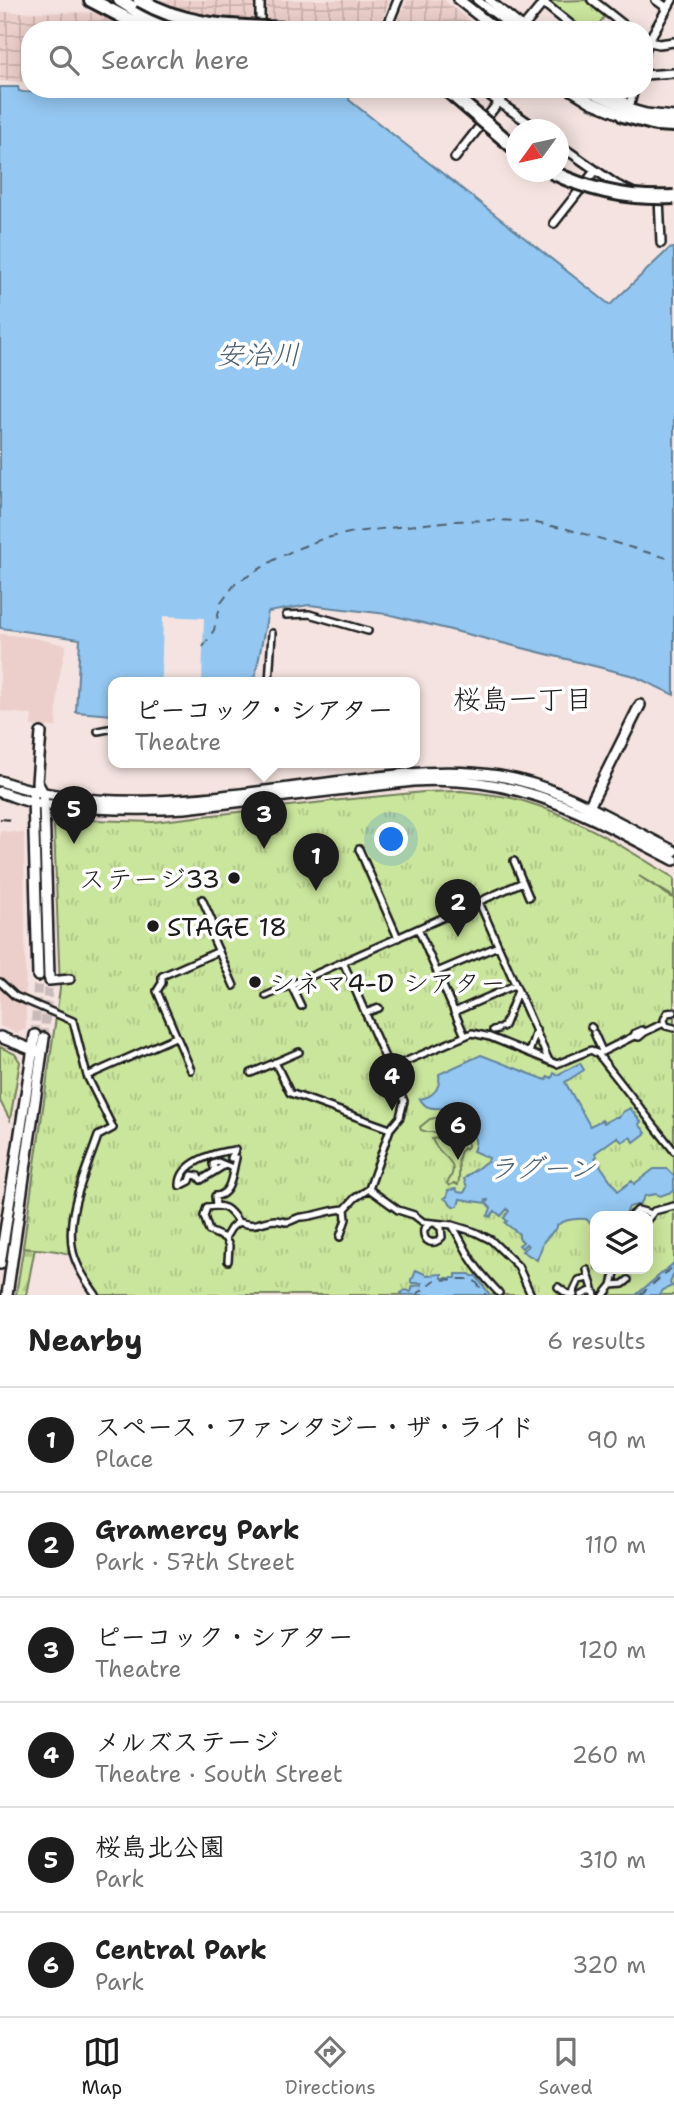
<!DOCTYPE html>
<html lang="en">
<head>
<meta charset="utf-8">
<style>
  body { margin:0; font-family:"Shantell Sans","Klee One",sans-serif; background:#f6f6f6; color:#222 }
  .controls { position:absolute; right:21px; bottom:21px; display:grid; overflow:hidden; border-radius:14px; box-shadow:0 4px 18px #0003 }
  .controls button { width:63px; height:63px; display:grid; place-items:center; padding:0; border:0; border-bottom:2px solid #e0e0e0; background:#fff; color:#222; font:35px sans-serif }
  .compass { position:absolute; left:506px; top:119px; width:63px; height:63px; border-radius:50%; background:#fff; box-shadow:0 4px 18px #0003; rotate:237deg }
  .you { position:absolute; left:392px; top:840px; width:24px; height:24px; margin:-18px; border:5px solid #fff; border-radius:50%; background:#1a73e8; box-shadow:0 0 0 10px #1a73e833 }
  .badge { display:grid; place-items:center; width:46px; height:46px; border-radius:50%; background:#1c1c1c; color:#fff; font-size:23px; font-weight:700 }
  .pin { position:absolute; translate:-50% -58px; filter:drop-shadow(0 2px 4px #0008) }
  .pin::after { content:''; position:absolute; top:37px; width:24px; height:21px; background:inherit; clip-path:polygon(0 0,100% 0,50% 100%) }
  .popup { position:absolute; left:108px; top:677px; width:312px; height:91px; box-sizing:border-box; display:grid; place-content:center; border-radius:14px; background:#fff; filter:drop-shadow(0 2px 5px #0005); font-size:23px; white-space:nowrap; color:#767676 }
  .popup b { font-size:26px; color:#222 }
  .popup::after { content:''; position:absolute; left:50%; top:100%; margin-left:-14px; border:14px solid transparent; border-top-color:#fff }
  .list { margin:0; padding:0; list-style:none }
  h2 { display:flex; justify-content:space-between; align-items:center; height:91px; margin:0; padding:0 28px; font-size:30px }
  h2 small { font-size:23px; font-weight:400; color:#767676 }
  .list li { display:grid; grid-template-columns:46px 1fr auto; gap:21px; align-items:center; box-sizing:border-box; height:105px; padding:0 28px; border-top:2px solid #e0e0e0 }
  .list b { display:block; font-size:26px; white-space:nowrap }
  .list p { margin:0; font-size:23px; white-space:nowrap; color:#767676 }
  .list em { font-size:23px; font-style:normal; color:#767676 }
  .icon { flex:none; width:38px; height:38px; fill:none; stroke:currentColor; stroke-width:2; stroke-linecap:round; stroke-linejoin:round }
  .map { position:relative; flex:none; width:674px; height:1295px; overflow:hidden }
  .search { position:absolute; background:#fff; box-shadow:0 4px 18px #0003; left:21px; right:21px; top:21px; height:77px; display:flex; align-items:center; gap:18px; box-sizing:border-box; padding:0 24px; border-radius:28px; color:#767676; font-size:26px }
  .sheet { height:721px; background:#fff }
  nav { display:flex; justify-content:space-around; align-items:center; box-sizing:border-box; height:98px; border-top:2px solid #e0e0e0; background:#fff; font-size:19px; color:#767676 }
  nav a { display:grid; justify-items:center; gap:4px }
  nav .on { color:#1c1c1c }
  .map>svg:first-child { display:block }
  .built { fill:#eccfca }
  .industrial { fill:url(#industrial-grid) }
  .forest { fill:url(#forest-firs); stroke:#73805c; stroke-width:2 }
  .park { fill:url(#park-tufts); stroke:#73805c; stroke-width:2; fill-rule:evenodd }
  .garden { fill:#cae59c; stroke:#73805c; stroke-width:2 }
  .water { fill:#94c7f1; stroke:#64839c; stroke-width:2 }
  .pier { fill:#f4e3e0 }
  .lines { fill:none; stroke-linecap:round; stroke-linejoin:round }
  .stream { stroke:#64839c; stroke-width:2 }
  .ferry { stroke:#4c6071; stroke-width:2; stroke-dasharray:9 7; stroke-linecap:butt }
  .tertiary-tunnel { stroke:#c9bbb9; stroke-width:9; stroke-dasharray:9 4.5; stroke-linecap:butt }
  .pedestrian-casing { stroke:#1c1c1c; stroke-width:10 }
  .minor-casing { stroke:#1c1c1c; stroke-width:12 }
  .tertiary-casing { stroke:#1c1c1c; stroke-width:14 }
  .motorway-casing { stroke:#1c1c1c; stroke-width:18 }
  .pedestrian { stroke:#fff; stroke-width:5 }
  .minor { stroke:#fff; stroke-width:7 }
  .tertiary { stroke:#fff; stroke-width:9 }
  .motorway { stroke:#fff; stroke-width:12 }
  .rail { stroke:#1c1c1c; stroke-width:2; stroke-dasharray:10 5; stroke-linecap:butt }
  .motorway-bridge-casing { stroke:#1c1c1c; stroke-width:18; stroke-linecap:butt }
  .motorway-bridge { stroke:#fff; stroke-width:12 }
  .poi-dot { fill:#1c1c1c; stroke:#fff; stroke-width:2.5 }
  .labels { text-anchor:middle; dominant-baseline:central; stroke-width:7; stroke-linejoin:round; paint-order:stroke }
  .poi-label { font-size:26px; fill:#1c1c1c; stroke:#fff; text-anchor:start }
  .water-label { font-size:28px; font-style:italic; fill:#4c6071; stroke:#fff }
  .neighbourhood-label { font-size:28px; fill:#1c1c1c; stroke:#fff }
</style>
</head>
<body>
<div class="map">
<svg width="674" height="1295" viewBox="0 0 674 1295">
  <defs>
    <pattern id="industrial-grid" width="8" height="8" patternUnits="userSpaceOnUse" patternTransform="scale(1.75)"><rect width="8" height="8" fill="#eccfca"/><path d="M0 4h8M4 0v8" fill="none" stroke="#cab1ad"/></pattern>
    <pattern id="forest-firs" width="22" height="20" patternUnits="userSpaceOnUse" patternTransform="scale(1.75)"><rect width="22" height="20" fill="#cae59c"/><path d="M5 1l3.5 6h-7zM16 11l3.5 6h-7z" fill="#adc486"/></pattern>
    <pattern id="park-tufts" width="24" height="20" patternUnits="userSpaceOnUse" patternTransform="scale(1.75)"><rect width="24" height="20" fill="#cae59c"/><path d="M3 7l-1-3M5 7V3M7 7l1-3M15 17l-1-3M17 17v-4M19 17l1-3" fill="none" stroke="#adc486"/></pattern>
  </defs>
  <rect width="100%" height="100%" fill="#f4e3e0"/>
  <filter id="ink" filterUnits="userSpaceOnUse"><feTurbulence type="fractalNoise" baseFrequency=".0143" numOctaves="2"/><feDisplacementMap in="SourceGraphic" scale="14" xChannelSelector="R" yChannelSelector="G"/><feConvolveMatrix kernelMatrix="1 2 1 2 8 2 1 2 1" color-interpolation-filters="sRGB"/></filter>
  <g filter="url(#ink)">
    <path class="built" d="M0,634l29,3 37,8 -8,39 -2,43 -25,-1 1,-11 -32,-4z
      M0,831l24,2 2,196 -9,4 -17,-7z"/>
    <path class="industrial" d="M153,0h102l-1,30h-101z
      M266,0h124l-13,30h-112z
      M407,0h37l37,30h-83l-1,-8z
      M0,12l137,1 1,17h-108v52l-30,-1z"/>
    <path class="forest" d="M43,1123l-8,125 -9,47h-10z"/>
    <path class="park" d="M585,0l20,16 -11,14h-11l-33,-26 -1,-3z
      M461,791c20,2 40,4 59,9 56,16 105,48 154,78v19l-35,-21 35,23v396h-575c-8,-11 -13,-23 -21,-34 -11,-13 -39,-11 -55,-13l37,-259 -6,-163 8,-7 91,3 188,-22 83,-8zM595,1216h53v53h-53z
      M0,1047l15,7 5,8 -10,58 -10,-19z"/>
    <path class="garden" d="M446,1116c12,5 21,18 22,30l-2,3 -3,-1c-9,11 -1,24 -5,37l-4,-2 -5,3 -2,-3c17,-23 -8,-25 -15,-44l11,-2 5,3 6,-6 -3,1 -6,-5 -2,2h-16l-6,-2 -1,-3 10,-8z"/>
    <path class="water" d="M0,87h18l1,4 4,1 58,1 6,-3 179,1v2l84,1 -1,6 261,205 59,-56 5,-1v447l-40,-19 -247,-62 -78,-9 -41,7 -14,71h-140l-1,32 -37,-3 4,-73 -80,-11z
      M481,1055l65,25 2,-4 4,2 2,-5 3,2 23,-12 4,7 -19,12 25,44 12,-6 2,3 11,-6h4l4,-5 7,-4 11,14 -2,2 7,9 -12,9 -4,-5 -8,5 -5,-5 -22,16 2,3 -2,2 23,33 14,-10 2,3 20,-15h13l7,7v15l-14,5 -4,-2 -11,2 -5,8 -11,3 -4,9 -8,-3 -2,2 -5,-1 -3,2h-12v9l-1,1 -8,-7c-11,-1 -20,0 -29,6v2l-13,14 -7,19 -15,-9 6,-5 -2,-2 -4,4 -3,-3 4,-3 -4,-4v-4l-14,-11 2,-2 -3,-3 5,-7 -2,-2 -6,7 -6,-5 -5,6 -2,-1 3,-8 -4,-4 1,-4h-2l-1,3 -25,-4 -2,7 -4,1 -10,-9 3,-1 1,-7 8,-1 2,3 6,1 3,-6 -3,-8c6,-7 13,-9 20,-16l4,-1 1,-4 -16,-7c5,-10 1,-18 -8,-23l1,-3c-3,-5 -7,-10 -12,-13 -13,-9 -25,3 -34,-13 13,-2 21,-11 19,-25z
      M674,1263v10l-4,10 2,3 -9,4 -3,5h-24z
      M416,1270l11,5 15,-1v4h14v-4h14l2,2h4l14,19h-87l-2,-2 5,-3 5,2 2,-6 9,-1v-2h-11v-4l2,-1z"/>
    <path class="pier" d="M163,616l41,2 -2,65h-41z"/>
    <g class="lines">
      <path class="stream" d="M218,1157l10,4"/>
      <path class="ferry" d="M203,647l11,-17 7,-27 14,-19 39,-24 20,-10 28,-11 32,-7 98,-11 46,-1 33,2 36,7 107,31
        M416,1295l19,-15 27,-1h8l6,3 10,13
        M640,1295l34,-29"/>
      <path class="tertiary-tunnel" d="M35,1035l3,-59
        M44,1038l5,-61"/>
      <g class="pedestrian-casing">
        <path id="pedestrian" d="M286,615l23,-1 59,17
          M269,683l3,-50
          M98,731l16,-3
          M359,849l39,89
          M514,861l15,36
          M202,899l10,22 -1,13 23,52
          M479,902l70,159
          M418,929l47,107
          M343,962l61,139 -4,16 -10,12 -21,60
          M437,972l61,-26
          M0,982l15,14 58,25 14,55
          M291,985l10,21
          M266,996l257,-114
          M454,1012l61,-27
          M674,1012l-7,1 -3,7 2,6 8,2
          M365,1013l14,-5
          M502,1027l2,-1 14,-35
          M591,1027l1,1
          M493,1030l5,-1
          M645,1032l-3,-2 -7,3 -1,3 5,1 6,-5 19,-9
          M594,1033l8,18
          M529,1053l7,-23
          M598,1054l36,-18
          M275,1062l15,31 100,36
          M390,1068l82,-35 18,4 67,27 34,-14 7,4 76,97
          M191,1070l-34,-79 5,-8v-7l57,-25
          M251,1073l48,-21
          M215,1171l-2,-7 5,-2 7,3
          M369,1189l29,21 16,5 9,7 29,3 23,7 16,8 27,26 13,29
          M216,1205l-1,-9c17,0 17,-24 21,-38h-5l4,-8c-19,2 -56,12 -55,36l10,-5 2,-6 6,1 3,4 24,-15 8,3
          M631,1216l7,-6 14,4
          M648,1219l6,-8 20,-5
          M238,1222l-7,6 -6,10 -16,-7 -5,-15 3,-9c17,-3 22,1 31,15 21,6 20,-1 37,-2 2,0 10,2 11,2 6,0 10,-5 16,-5 14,-1 27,-7 43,-8l10,-11 14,-9
          M430,1224l-6,5c-2,13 10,18 18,8l-1,-9 -5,-4
          M452,1225c7,11 12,22 19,34 8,13 18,23 28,34
          M340,1237l6,-18 -1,-10
          M225,1238l4,8 -1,15
          M587,1270l8,25
          M612,1285l11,-1 5,-4
          M558,1287l8,6 8,2
          M96,1295c-9,-13 -19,-27 -23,-43 -8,-39 13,-80 25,-116l15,-8 -26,-52 86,-38
          M572,1295l7,-15 10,-2
          M582,1295l11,-5
          M604,1295l8,-10 4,-16"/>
      </g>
      <g class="minor-casing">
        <path id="minor" d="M477,0l39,30
          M489,0l31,25
          M540,0l37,30
          M592,0l38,30
          M656,0l11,8
          M260,29v-29
          M386,30l12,-30
          M521,30l24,-29
          M645,41l14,3 15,-2
          M644,54l4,-12 24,-42
          M644,75l30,-2
          M480,89l59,41
          M582,89l46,20
          M596,89l28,12 4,8
          M629,108l5,-19
          M558,144l59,41 15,7
          M455,158l54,-69
          M659,197l2,46
          M554,223l41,-52
          M49,981l21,-2"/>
      </g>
      <g class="tertiary-casing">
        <path id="tertiary" d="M459,0l38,30
          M570,89l21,13 32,13
          M628,109l18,5 28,3
          M41,733l-4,49 6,11 1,11 5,173
          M0,781c114,39 236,12 352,-1 49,-6 98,-12 147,-4 65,11 118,47 175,75
          M0,792c14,4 28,11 42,12 48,5 95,7 143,4l228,-27c107,-7 170,32 261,79
          M33,797l5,179
          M588,809l52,-104
          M0,1037l38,15
          M0,1264l35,-229
          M7,1295l37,-257"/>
      </g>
      <g class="motorway-casing">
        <path id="motorway" d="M91,0l57,30
          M120,0l33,21 26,9
          M623,115l33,9 18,1"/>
      </g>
      <use href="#pedestrian" class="pedestrian"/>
      <use href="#minor" class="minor"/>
      <use href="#tertiary" class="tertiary"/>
      <use href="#motorway" class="motorway"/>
      <path class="rail" d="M0,819l12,1"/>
      <g class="motorway-bridge-casing">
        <path id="motorway-bridge" d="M140,0c54,32 112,26 172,30
          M446,89l70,60
          M552,172c38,19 79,27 122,25"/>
      </g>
      <use href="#motorway-bridge" class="motorway-bridge"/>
    </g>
  </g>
  <g class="poi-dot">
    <circle cx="234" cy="878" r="7"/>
    <circle cx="153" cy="926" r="7"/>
    <circle cx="255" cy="982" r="7"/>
  </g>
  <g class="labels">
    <g class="poi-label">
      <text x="220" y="878" text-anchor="end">ステージ33</text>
      <text x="167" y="926">STAGE 18</text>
      <text x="269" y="982">シネマ4-D シアター</text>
    </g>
    <g class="water-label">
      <text x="258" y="354">安治川</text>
      <text x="542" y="1168">ラグーン</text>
    </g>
    <g class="neighbourhood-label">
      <text x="523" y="699">桜島一丁目</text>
    </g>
  </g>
</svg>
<div class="controls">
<button><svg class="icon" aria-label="layers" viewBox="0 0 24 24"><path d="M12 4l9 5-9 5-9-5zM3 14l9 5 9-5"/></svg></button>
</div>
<svg class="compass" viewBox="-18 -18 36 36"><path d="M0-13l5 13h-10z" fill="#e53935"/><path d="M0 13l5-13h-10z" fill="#767676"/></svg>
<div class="you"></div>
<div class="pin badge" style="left:316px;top:891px">1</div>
<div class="pin badge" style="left:458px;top:937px">2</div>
<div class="pin badge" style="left:264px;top:849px">3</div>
<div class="popup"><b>ピーコック・シアター</b>Theatre</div>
<div class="pin badge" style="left:392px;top:1111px">4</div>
<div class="pin badge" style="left:74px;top:844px">5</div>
<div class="pin badge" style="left:458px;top:1160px">6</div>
<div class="search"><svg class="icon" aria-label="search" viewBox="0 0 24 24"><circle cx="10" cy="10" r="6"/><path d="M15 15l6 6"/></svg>Search here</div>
</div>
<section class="sheet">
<h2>Nearby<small>6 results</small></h2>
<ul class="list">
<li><span class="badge">1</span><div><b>スペース・ファンタジー・ザ・ライド</b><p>Place</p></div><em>90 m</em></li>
<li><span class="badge">2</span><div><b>Gramercy Park</b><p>Park · 57th Street</p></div><em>110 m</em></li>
<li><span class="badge">3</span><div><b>ピーコック・シアター</b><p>Theatre</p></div><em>120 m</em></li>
<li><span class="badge">4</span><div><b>メルズステージ</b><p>Theatre · South Street</p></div><em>260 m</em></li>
<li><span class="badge">5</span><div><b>桜島北公園</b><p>Park</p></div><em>310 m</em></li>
<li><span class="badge">6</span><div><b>Central Park</b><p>Park</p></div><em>320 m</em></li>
</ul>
</section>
<nav>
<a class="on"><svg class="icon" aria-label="map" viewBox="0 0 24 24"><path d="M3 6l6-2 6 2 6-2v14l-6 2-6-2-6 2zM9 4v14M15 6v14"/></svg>Map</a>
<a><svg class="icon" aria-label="directions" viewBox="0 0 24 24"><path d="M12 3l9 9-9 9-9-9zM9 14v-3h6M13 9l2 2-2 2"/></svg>Directions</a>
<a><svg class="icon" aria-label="saved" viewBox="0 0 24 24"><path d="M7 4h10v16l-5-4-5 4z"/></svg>Saved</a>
</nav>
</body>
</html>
